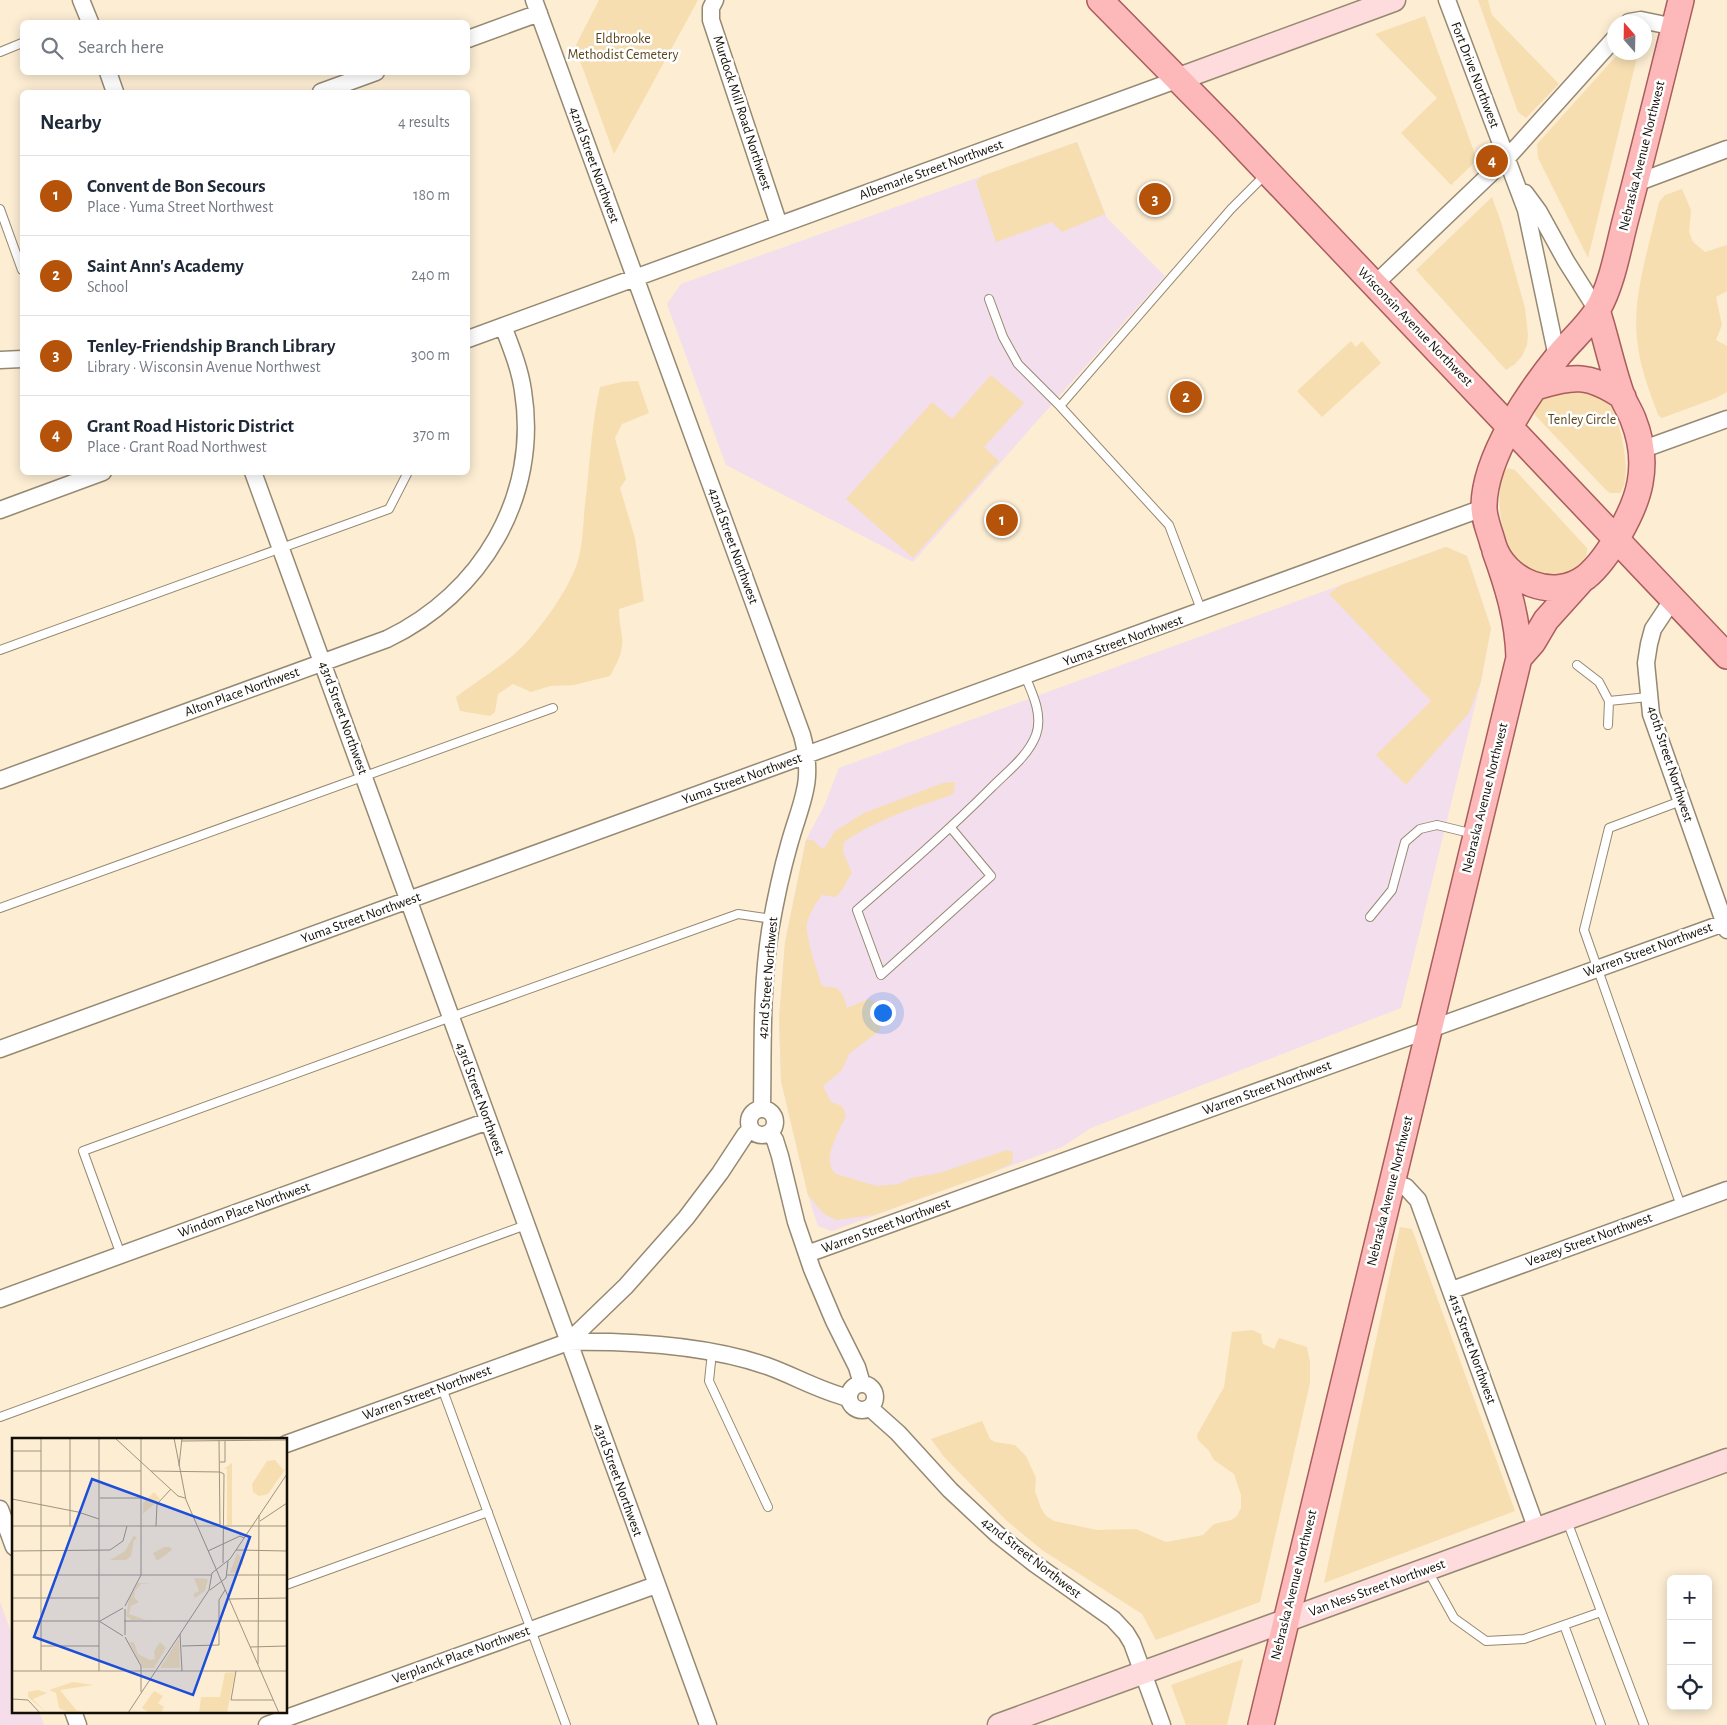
<!DOCTYPE html>
<html lang="en">
<head>
<meta charset="utf-8">
<style>
  body { margin:0; font-family:"Alegreya Sans",sans-serif; background:#f6f6f7; color:#1f2937 }
  .controls { position:absolute; right:15px; bottom:15px; display:grid; overflow:hidden; border-radius:8px; box-shadow:0 2px 12px #0003 }
  .controls button { width:45px; height:45px; display:grid; place-items:center; padding:0; border:0; border-bottom:1px solid #e0e1e3; background:#fff; color:#1f2937; font:25px sans-serif }
  .compass { position:absolute; left:1607px; top:15px; width:45px; height:45px; border-radius:50%; background:#fff; box-shadow:0 2px 12px #0003; rotate:340deg }
  .you { position:absolute; left:882px; top:1012px; width:18px; height:18px; margin:-12px; border:4px solid #fff; border-radius:50%; background:#1a73e8; box-shadow:0 0 0 8px #1a73e833 }
  .badge { display:grid; place-items:center; width:32px; height:32px; border-radius:50%; background:#b45309; color:#fff; font-size:16px; font-weight:700 }
  .pin { position:absolute; translate:-50% -50%; border:2px solid #fff; box-shadow:0 1px 5px #0006 }
  .list { margin:0; padding:0; list-style:none }
  h2 { display:flex; justify-content:space-between; align-items:center; height:65px; margin:0; padding:0 20px; font-size:21px }
  h2 small { font-size:16px; font-weight:400; color:#747a83 }
  .list li { display:grid; grid-template-columns:32px 1fr auto; gap:15px; align-items:center; box-sizing:border-box; height:80px; padding:0 20px; border-top:1px solid #e0e1e3 }
  .list b { display:block; font-size:19px; white-space:nowrap }
  .list p { margin:0; font-size:16px; white-space:nowrap; color:#747a83 }
  .list em { font-size:16px; font-style:normal; color:#747a83 }
  .icon { flex:none; width:28px; height:28px; fill:none; stroke:currentColor; stroke-width:2; stroke-linecap:round; stroke-linejoin:round }
  .map { position:relative; flex:none; width:1727px; height:1725px; overflow:hidden }
  .search { position:absolute; background:#fff; box-shadow:0 2px 12px #0003; left:20px; top:20px; width:450px; height:55px; display:flex; align-items:center; gap:12px; box-sizing:border-box; padding:0 18px; border-radius:8px; color:#747a83; font-size:19px }
  .panel { position:absolute; background:#fff; box-shadow:0 2px 12px #0003; left:20px; top:90px; width:450px; height:385px; border-radius:8px }
  .map>svg:first-child { display:block }
  .industrial { fill:#f5dde9 }
  .education { fill:#f2deed }
  .green { fill:#f6deb1 }
  .lines { fill:none; stroke-linecap:round; stroke-linejoin:round }
  .lane-casing { stroke:#968972; stroke-width:10 }
  .street-casing { stroke:#968972; stroke-width:19 }
  .secondary-casing { stroke:#968972; stroke-width:25 }
  .primary-casing { stroke:#aa5d5d; stroke-width:28 }
  .lane { stroke:#fff; stroke-width:8 }
  .street { stroke:#fff; stroke-width:16 }
  .secondary { stroke:#fedbdc; stroke-width:22 }
  .primary { stroke:#fdb8ba; stroke-width:25 }
  .labels { text-anchor:middle; dominant-baseline:central; stroke-width:5; stroke-linejoin:round; paint-order:stroke }
  .park-label { font-size:14px; fill:#5c461b; stroke:#fff }
  .street-label { font-size:14px; fill:#130e06; stroke:#fff }
  .inset-road { fill:none; stroke:#9f9481; stroke-width:1 }
  .view { fill:#1d4ed8; fill-opacity:0.15; stroke:#1d4ed8; stroke-width:2.5 }
  .inset-edge { fill:none; stroke:#130e06; stroke-width:2.5 }
</style>
</head>
<body>
<div class="map">
<svg width="1727" height="1725" viewBox="0 0 1727 1725">
  <rect width="100%" height="100%" fill="#fcedd3"/>
  <path class="industrial" d="M0,1602l14,38v71h25l5,14h-44z"/>
  <path class="education" d="M1077,142l30,76 58,58 -252,286 -187,-97 -59,-161 14,-20z
    M1446,547l21,9 24,72 -10,53 -80,327 -310,120 -29,19 -230,84 -14,-5 -10,-31 -27,-114 -2,-61 6,-78 21,-102 18,-34 15,-38z"/>
  <path class="green" d="M599,0h99l-84,154 -39,-107z
    M1478,0h10l4,15 67,69 -33,34 -8,-6z
    M1425,16l52,144 -26,25 -50,-52 36,-35 -62,-64z
    M1619,53h19l-50,205 -50,-100 -1,-14z
    M1077,142l28,72 -43,18 -10,-10 -56,20 -20,-60 6,-6z
    M1682,189l9,21 -2,22 4,10 12,10 22,-7v46l-11,6 6,28 -6,15 11,6v46l-11,6 -54,20 -4,-3c-9,-25 -19,-50 -21,-77 -5,-41 13,-95 22,-136l6,-7z
    M1492,197l9,25 24,86 3,27 -1,10 -5,11 -7,8 -9,6 -90,-100z
    M1351,341l5,6 6,-6 19,22 -59,54 -25,-26z
    M991,375l33,28 -40,44 15,14 -86,97 -67,-59 86,-97 20,17z
    M638,381l11,32 -27,11 -7,14 11,41 -6,9 15,50 9,63 -25,8c0,12 2,18 3,29 2,13 -6,27 -12,38l-36,9 -24,1 -19,6 -18,-8 -15,10 -3,18 -5,4 -30,-5 -4,-14c21,-16 45,-30 64,-48 20,-19 48,-59 57,-85 6,-19 6,-40 8,-60 5,-39 6,-78 15,-117l21,-5z
    M1570,385c9,3 27,6 34,12 16,13 30,81 16,96h-10l-4,-3 -71,-75c-1,-18 22,-24 35,-30z
    M1508,468l7,2 72,78c3,12 -17,26 -27,28 -4,1 -27,-1 -31,-3 -27,-16 -34,-71 -27,-99z
    M1446,547l21,9 24,72 -10,53 -12,32 -63,72 -30,-30 55,-54 -102,-107 12,-9z
    M955,782l-1,10 -3,3c-37,13 -74,24 -107,47l-1,10 9,21c-6,8 -9,19 -17,24l-13,-2c-5,5 -14,22 -15,29 -2,11 11,50 15,62l15,2 6,7 4,13 22,-9 11,6 3,14 -3,11 -31,24 -7,16 -19,16 8,16 11,4 4,9c-6,16 -26,45 -10,59l41,12 22,-2 12,-6 28,-5 68,-23 6,2 -1,11 -21,10 -117,42 -38,5 -13,-7 -15,-18 -27,-114 -2,-61 6,-78 21,-102h7l7,7 4,2 11,-18 29,-18 79,-30z
    M1400,1227l12,2 103,282 -191,72z
    M1252,1330l9,4 2,10 11,5 5,-11 28,9 3,15v21l-50,219 -104,38 -14,-26 -100,-64 -35,-29 -63,-64 -13,-18 51,-18 8,18 5,3 20,3 11,11 10,22 -1,13 6,17 5,8 8,5 43,9 39,-1 30,13 37,-7 11,-11 17,-4 6,-4 4,-8v-13l-7,-21 -20,-14 -5,-9 -11,-11 -1,-5 27,-48 8,-55z
    M1243,1659l-16,66h-41l-15,-40z"/>
  <g class="lines">
    <g class="lane-casing">
      <path id="lane" d="M0,52l22,-9
        M0,209l22,61
        M989,299l14,38 15,27 42,42 109,119 33,87
        M1060,406l171,-197 35,-35
        M0,650l389,-141 19,-37
        M1577,665l22,17 10,19 -1,24
        M1609,701l39,-4
        M1681,801l-72,27 -25,102 97,276
        M951,828l40,48 -110,99 -24,-65c46,-40 92,-80 135,-123 16,-16 36,-31 44,-52 7,-19 -3,-41 -11,-59
        M0,908l553,-200
        M1370,917l22,-27 13,-48 15,-13 17,-4 37,9
        M121,1255l-38,-104 368,-134 287,-103 34,5
        M712,1352l-3,29 59,126
        M442,1388l124,337
        M0,1417l526,-192
        M1567,1521l77,204
        M1428,1571l26,47 32,23 38,-2 77,-27
        M286,1585l202,-73
        M1564,1625l37,100"/>
    </g>
    <g class="street-casing">
      <path id="street" d="M81,0l9,22
        M534,0l268,735c13,48 -1,66 -13,110 -8,28 -14,57 -19,86 -9,58 -7,119 -8,178
        M715,0l-4,8v12l68,205
        M1447,0l79,210 31,147
        M1629,22l12,-2 34,7
        M468,39l71,-26
        M108,72l7,20
        M321,92l55,-20
        M1636,183l91,-34
        M1525,193l14,19 27,49 31,49
        M1374,285l133,-127 107,-119
        M468,339l711,-260
        M0,360l22,-1
        M1641,450l86,-31
        M253,472l455,1253
        M0,510l103,-38
        M1673,599l-20,30 -4,15 -3,19 5,51 76,216
        M0,780l387,-141c94,-45 153,-142 136,-248 -3,-22 -12,-44 -20,-65
        M0,1049l1483,-541
        M749 1122a13 13 0 1 1 26 0a13 13 0 1 1-26 0Z
        M770,1133l5,7 5,16 16,66 16,47 22,52 23,46 5,17
        M1392,1182l14,5 12,13 119,330
        M807,1254l920,-332
        M1452,1290l275,-100
        M0,1299l488,-178
        M568,1342l58,-56 60,-68 34,-45 25,-38 5,-5
        M849 1397a13 13 0 1 1 26 0a13 13 0 1 1-26 0Z
        M870,1408l28,25 52,57 47,44 38,30 78,55 13,14 6,10 30,82
        M286,1444l282,-102c63,-1 140,4 199,24 28,10 53,25 82,32
        M0,1509l14,38
        M73,1711l5,14
        M267,1725l389,-140"/>
    </g>
    <g class="secondary-casing">
      <path id="secondary" d="M1179,79l215,-79
        M999,1725l728,-265"/>
    </g>
    <g class="primary-casing">
      <path id="primary" d="M1100,0l124,126 503,530
        M1597,310c9,28 15,58 25,86 3,8 8,15 11,23 8,20 11,43 7,64 -5,28 -32,76 -54,94 -33,25 -82,4 -93,-33 -3,-12 -10,-27 -9,-39 1,-49 45,-113 75,-150 12,-15 29,-29 39,-46 15,-27 20,-61 28,-91 19,-72 37,-145 55,-218
        M1536,387c38,-11 52,-14 87,10
        M1519,658l14,-16 13,-22 36,-40
        M1261,1725l258,-1067c-1,-38 -11,-71 -24,-107"/>
    </g>
    <use href="#lane" class="lane"/>
    <use href="#street" class="street"/>
    <use href="#secondary" class="secondary"/>
    <use href="#primary" class="primary"/>
  </g>
  <g class="labels">
    <g class="park-label">
      <text x="623" y="39">Eldbrooke<tspan x="623" dy="16">Methodist Cemetery</tspan></text>
      <text x="1582" y="420">Tenley Circle</text>
    </g>
    <g class="street-label">
      <text transform="translate(1475 75) rotate(69)">Fort Drive Northwest</text>
      <text transform="translate(742 113) rotate(72)">Murdock Mill Road Northwest</text>
      <text transform="translate(1642 156) rotate(-76)">Nebraska Avenue Northwest</text>
      <text transform="translate(594 165) rotate(70)">42nd Street Northwest</text>
      <text transform="translate(931 170) rotate(-20)">Albemarle Street Northwest</text>
      <text transform="translate(1415 327) rotate(46)">Wisconsin Avenue Northwest</text>
      <text transform="translate(733 546) rotate(70)">42nd Street Northwest</text>
      <text transform="translate(1123 641) rotate(-20)">Yuma Street Northwest</text>
      <text transform="translate(242 692) rotate(-20)">Alton Place Northwest</text>
      <text transform="translate(343 718) rotate(70)">43rd Street Northwest</text>
      <text transform="translate(1670 764) rotate(72)">40th Street Northwest</text>
      <text transform="translate(742 779) rotate(-20)">Yuma Street Northwest</text>
      <text transform="translate(1485 798) rotate(-76)">Nebraska Avenue Northwest</text>
      <text transform="translate(361 918) rotate(-20)">Yuma Street Northwest</text>
      <text transform="translate(1648 950) rotate(-20)">Warren Street Northwest</text>
      <text transform="translate(768 978) rotate(-85)">42nd Street Northwest</text>
      <text transform="translate(1267 1088) rotate(-20)">Warren Street Northwest</text>
      <text transform="translate(480 1099) rotate(70)">43rd Street Northwest</text>
      <text transform="translate(1390 1191) rotate(-76)">Nebraska Avenue Northwest</text>
      <text transform="translate(244 1210) rotate(-20)">Windom Place Northwest</text>
      <text transform="translate(886 1226) rotate(-20)">Warren Street Northwest</text>
      <text transform="translate(1589 1240) rotate(-20)">Veazey Street Northwest</text>
      <text transform="translate(1472 1349) rotate(70)">41st Street Northwest</text>
      <text transform="translate(427 1393) rotate(-20)">Warren Street Northwest</text>
      <text transform="translate(618 1480) rotate(70)">43rd Street Northwest</text>
      <text transform="translate(1031 1558) rotate(38)">42nd Street Northwest</text>
      <text transform="translate(1294 1585) rotate(-76)">Nebraska Avenue Northwest</text>
      <text transform="translate(1377 1588) rotate(-20)">Van Ness Street Northwest</text>
      <text transform="translate(461 1655) rotate(-20)">Verplanck Place Northwest</text>
    </g>
  </g>
  <g transform="translate(12 1438)">
    <rect width="275" height="275" fill="#fcedd3"/>
    <path d="M263,22l8,10 3,-2 -18,26 -9,2 -6,-4 -1,-8 15,-23zM220,25v62h-5v-56h-3zM142,54l6,7 -17,15v-11zM122,97l3,4 -3,1 -3,16 -5,4h-16l15,-9zM152,109h6l2,3 -15,11 -4,-8zM225,115l6,6v6l-4,-1v8l-9,1zM182,140l14,1 -3,12 -10,7 -2,-4 6,-3zM126,145h15l-12,1 -6,7 -1,6 5,5 -8,4 -2,8 17,6h-15l-5,-4 3,-17zM167,200l1,30h-20zM117,204h5l4,12 12,6 5,-1 -1,-8 6,-9 6,6 -12,20h-11zM223,234l-8,41h-28l2,-16h19l5,-24zM61,244l20,3 -33,5 16,20 10,3h-17l-10,-5 -3,-15 -7,-3zM26,252l9,3 -14,6 14,14 -19,-16v-5zM142,253l9,5 -5,7 6,4 -3,6h-11l-8,-5z" fill="#f6deb1"/>
    <path class="inset-road" d="M58,0v88M103,0l63,58 7,2M162,0l12,62 93,213M207,2l1,86M170,3l105,-1M0,13h29M208,24h5v-22M167,28l3,-28M0,33h129M139,33l69,1M208,34l4,2 -1,89M88,60h41M0,61l66,13 21,7M248,83l27,-18M0,88h275M144,88l1,-22 14,-15M224,112l51,1M0,113l98,-1 13,-9 4,-15M196,113l32,-15 4,2M0,137h199M215,137h60M198,152l16,-12 2,-17M0,160h87M217,161l58,-1M113,168l16,-31v-137M113,171v26M0,183h87l24,15M88,183l23,-13M112,183h163M168,196l2,37M113,199l16,29v26M29,208h58M170,208l37,-1v-45l6,-10M238,209l37,-1M246,226l1,-149M29,232v-232M0,233h143M87,233v-233M144,233h131M224,233l-5,29h42M0,261l16,1 12,13M116,275l81,-123 3,-17 18,-14 57,-85"/>
    <path class="view" d="M80,41l158,58 -57,158 -159,-58z"/>
    <rect width="275" height="275" class="inset-edge"/>
  </g>
</svg>
<div class="controls">
<button>+</button>
<button>−</button>
<button><svg class="icon" aria-label="locate" viewBox="0 0 24 24"><circle cx="12" cy="12" r="6"/><path d="M12 2v4M12 18v4M2 12h4M18 12h4"/></svg></button>
</div>
<svg class="compass" viewBox="-18 -18 36 36"><path d="M0-13l5 13h-10z" fill="#e53935"/><path d="M0 13l5-13h-10z" fill="#747a83"/></svg>
<div class="you"></div>
<div class="pin badge" style="left:1002px;top:520px">1</div>
<div class="pin badge" style="left:1186px;top:397px">2</div>
<div class="pin badge" style="left:1155px;top:199px">3</div>
<div class="pin badge" style="left:1492px;top:161px">4</div>
<div class="search"><svg class="icon" aria-label="search" viewBox="0 0 24 24"><circle cx="10" cy="10" r="6"/><path d="M15 15l6 6"/></svg>Search here</div>
<section class="panel">
<h2>Nearby<small>4 results</small></h2>
<ul class="list">
<li><span class="badge">1</span><div><b>Convent de Bon Secours</b><p>Place · Yuma Street Northwest</p></div><em>180 m</em></li>
<li><span class="badge">2</span><div><b>Saint Ann's Academy</b><p>School</p></div><em>240 m</em></li>
<li><span class="badge">3</span><div><b>Tenley-Friendship Branch Library</b><p>Library · Wisconsin Avenue Northwest</p></div><em>300 m</em></li>
<li><span class="badge">4</span><div><b>Grant Road Historic District</b><p>Place · Grant Road Northwest</p></div><em>370 m</em></li>
</ul>
</section>
</div>
</body>
</html>
